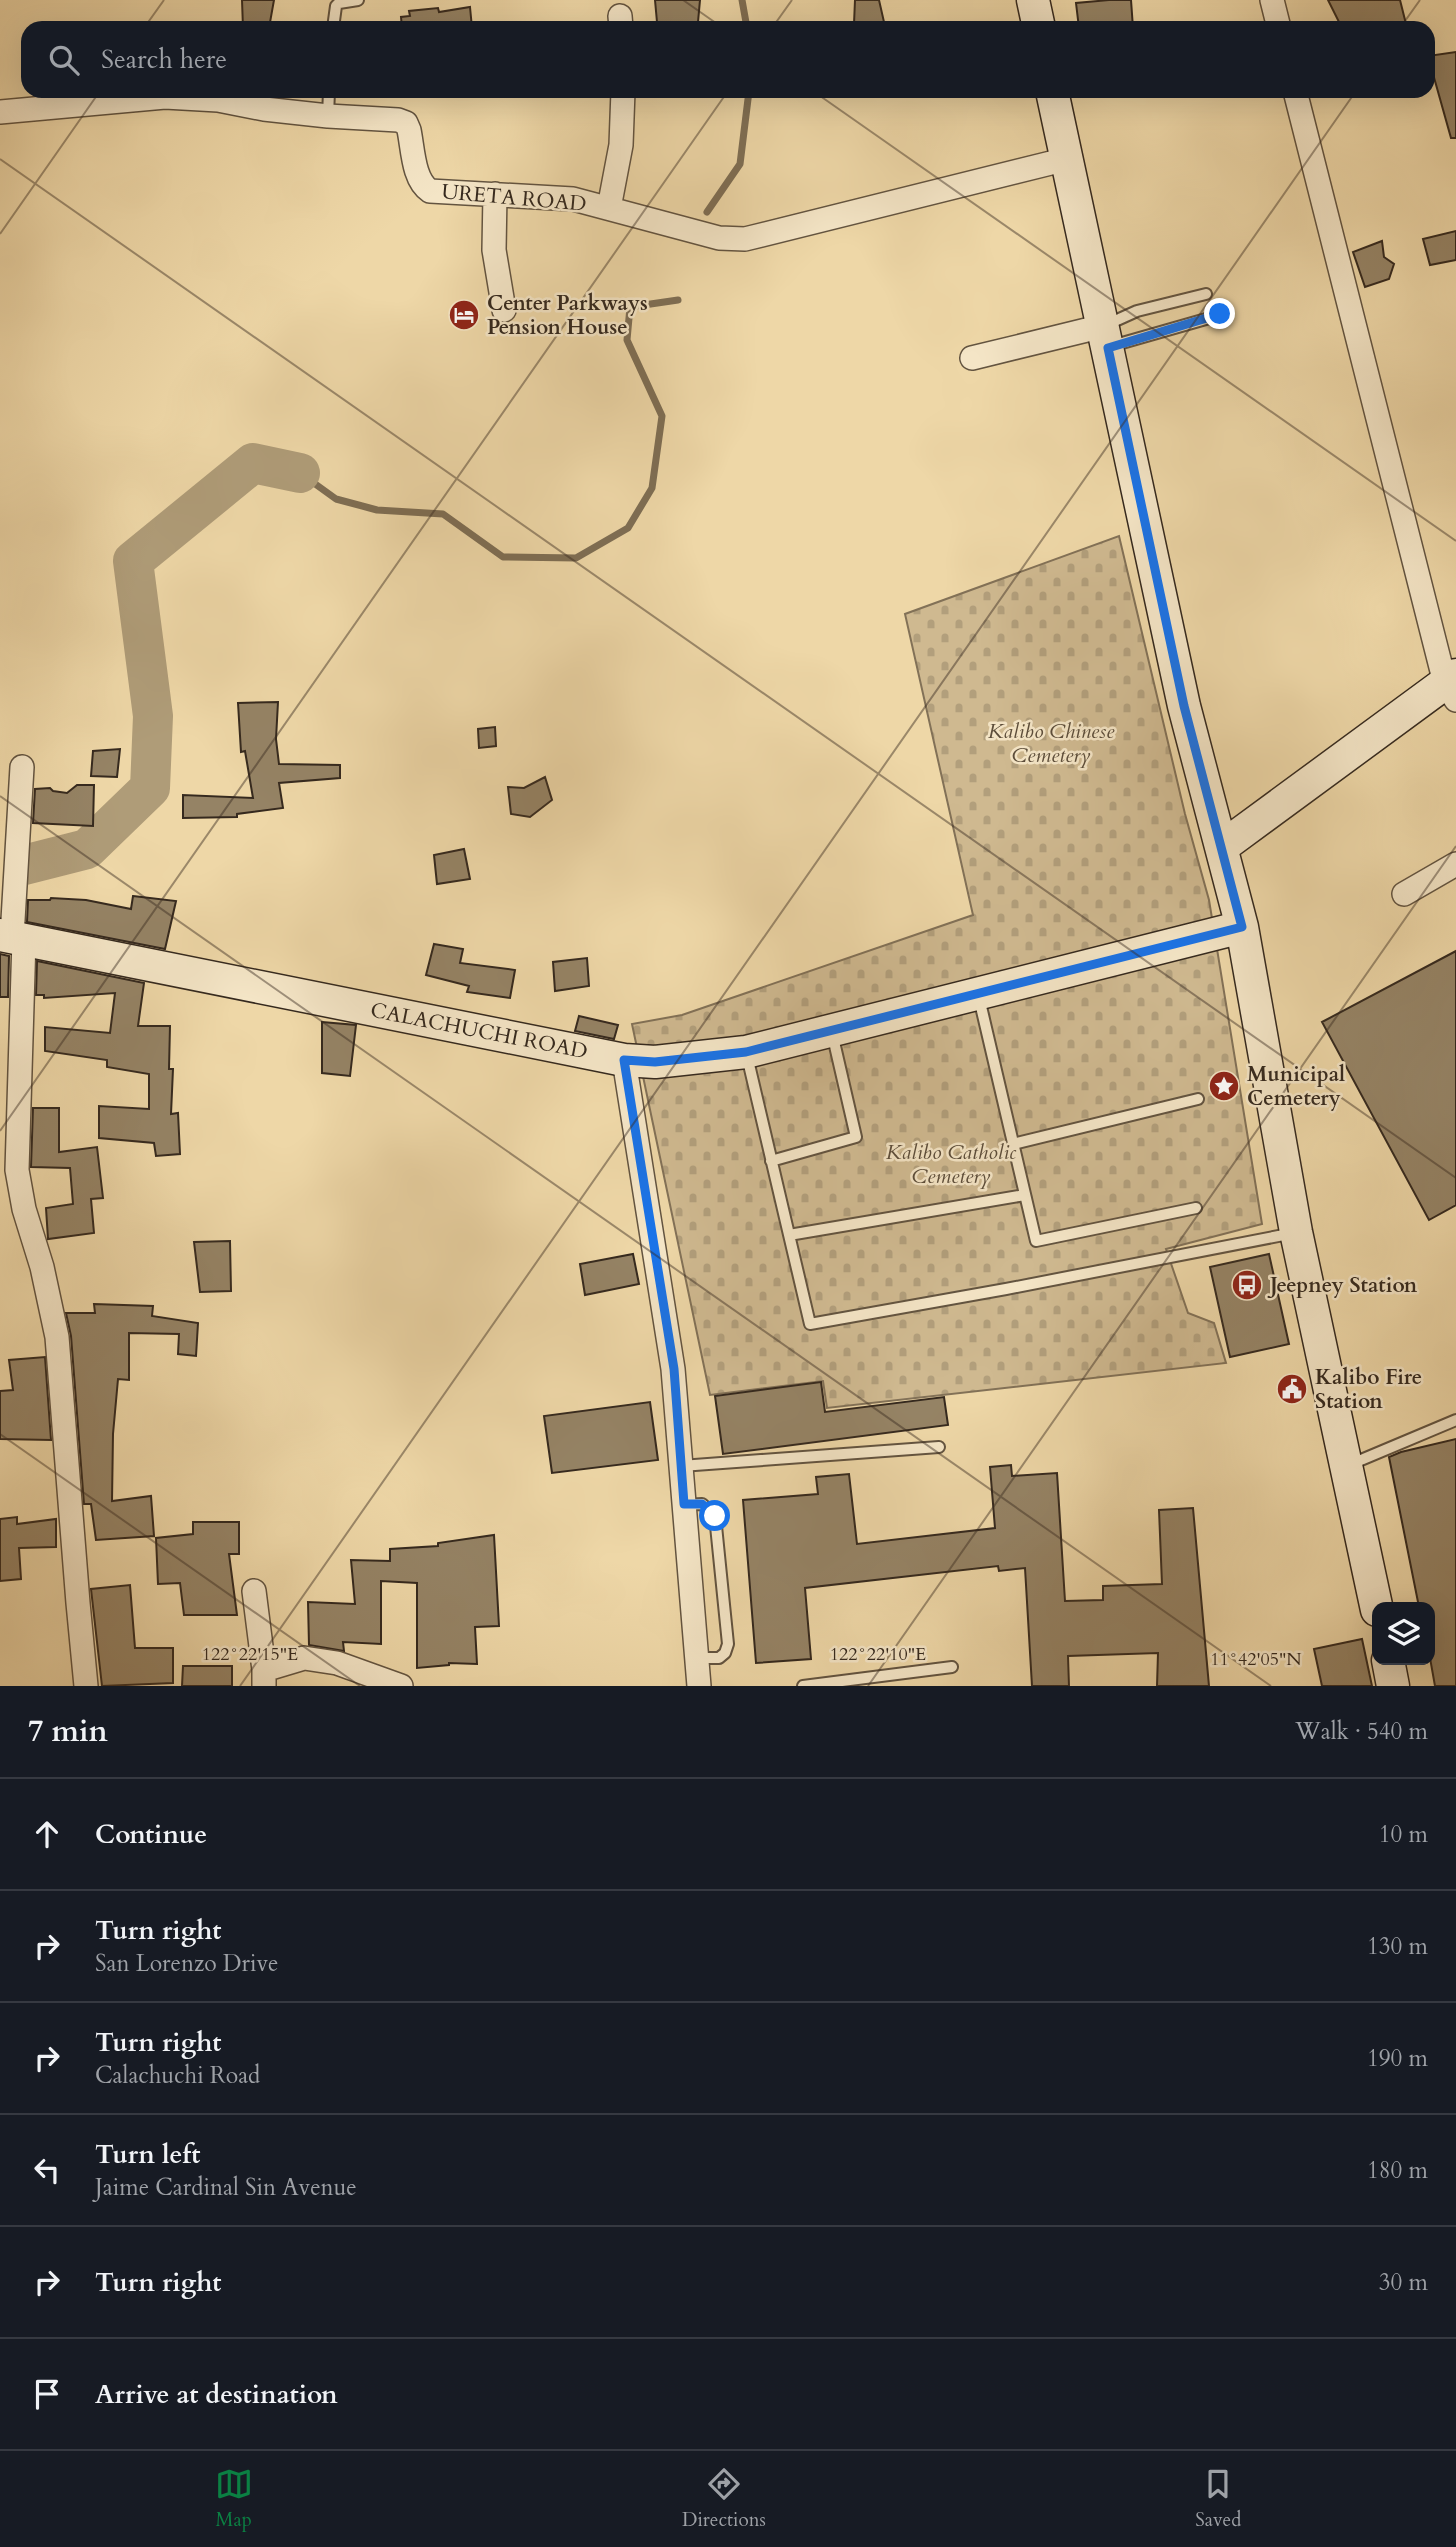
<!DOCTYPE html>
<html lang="en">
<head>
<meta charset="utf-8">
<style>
  body { margin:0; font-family:Cardo,serif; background:#20242c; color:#f1f3f6 }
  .controls { position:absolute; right:21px; bottom:21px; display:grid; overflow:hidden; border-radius:14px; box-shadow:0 7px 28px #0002 }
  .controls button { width:63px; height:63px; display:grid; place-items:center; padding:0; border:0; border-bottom:2px solid #363941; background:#171b24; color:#f1f3f6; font:35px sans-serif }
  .stop { position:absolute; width:21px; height:21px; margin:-16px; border:5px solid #1a73e8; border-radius:50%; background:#fff }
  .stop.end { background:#1a73e8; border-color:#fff; box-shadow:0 2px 7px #0008 }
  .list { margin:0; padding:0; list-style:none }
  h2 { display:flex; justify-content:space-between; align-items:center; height:91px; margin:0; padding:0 28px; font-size:30px }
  h2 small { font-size:23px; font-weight:400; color:#9ea1a6 }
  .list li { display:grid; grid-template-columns:46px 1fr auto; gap:21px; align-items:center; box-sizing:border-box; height:112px; padding:0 28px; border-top:2px solid #363941 }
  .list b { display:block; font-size:26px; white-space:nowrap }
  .list p { margin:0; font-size:23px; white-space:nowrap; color:#9ea1a6 }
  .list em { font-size:23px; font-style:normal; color:#9ea1a6 }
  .icon { flex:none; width:38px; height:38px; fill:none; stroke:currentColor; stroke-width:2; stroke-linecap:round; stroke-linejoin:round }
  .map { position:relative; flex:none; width:1456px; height:1686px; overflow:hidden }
  .search { position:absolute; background:#171b24; box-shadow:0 7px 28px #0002; left:21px; right:21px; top:21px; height:77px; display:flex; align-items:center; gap:18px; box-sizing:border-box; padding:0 24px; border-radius:21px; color:#9ea1a6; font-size:26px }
  .sheet { height:763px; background:#171b24 }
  nav { display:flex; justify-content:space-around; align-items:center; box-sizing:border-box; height:98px; border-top:2px solid #363941; background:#171b24; font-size:19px; color:#9ea1a6 }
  nav a { display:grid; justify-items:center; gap:4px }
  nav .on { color:#0b8043 }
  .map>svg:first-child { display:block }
  .cemetery { fill:url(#cemetery-stones); stroke:#827157; stroke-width:2 }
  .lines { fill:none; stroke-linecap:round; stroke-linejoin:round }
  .stream { stroke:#7e6e54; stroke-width:7 }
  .river { stroke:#af9c78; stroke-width:40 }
  .building { fill:#958365; stroke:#35291e; stroke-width:2 }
  .lane-casing { stroke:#635440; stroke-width:14 }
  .street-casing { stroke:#635440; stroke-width:26 }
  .secondary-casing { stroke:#35291e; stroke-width:35 }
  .lane { stroke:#f4e5c6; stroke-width:10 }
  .street { stroke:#f4e5c6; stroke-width:23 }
  .secondary { stroke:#f4e5c6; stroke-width:32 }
  .route { stroke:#1a73e8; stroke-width:9 }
  .ticks { fill:none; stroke:#35291e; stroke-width:2; stroke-opacity:0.45 }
  .labels { text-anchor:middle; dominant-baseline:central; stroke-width:5; stroke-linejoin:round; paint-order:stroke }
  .street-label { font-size:21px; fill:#35291e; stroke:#f4e5c6 }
  .poi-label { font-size:21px; font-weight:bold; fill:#35291e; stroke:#f4e5c6; text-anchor:start }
  .park-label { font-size:21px; font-style:italic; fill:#5c4d3a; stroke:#f4e5c6 }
  .ticks-label { font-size:18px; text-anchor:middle; fill:#35291e; stroke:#f4e5c6; stroke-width:5; stroke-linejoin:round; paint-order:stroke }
</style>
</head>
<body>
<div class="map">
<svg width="1456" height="1686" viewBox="0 0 1456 1686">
  <defs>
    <pattern id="cemetery-stones" width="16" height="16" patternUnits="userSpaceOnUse" patternTransform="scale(1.75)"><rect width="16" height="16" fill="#cfb990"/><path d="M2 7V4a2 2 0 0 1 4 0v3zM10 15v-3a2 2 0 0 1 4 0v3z" fill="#b29f7c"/></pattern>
  </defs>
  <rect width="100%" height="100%" fill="#eed7a7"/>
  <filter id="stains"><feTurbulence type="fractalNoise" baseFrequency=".00286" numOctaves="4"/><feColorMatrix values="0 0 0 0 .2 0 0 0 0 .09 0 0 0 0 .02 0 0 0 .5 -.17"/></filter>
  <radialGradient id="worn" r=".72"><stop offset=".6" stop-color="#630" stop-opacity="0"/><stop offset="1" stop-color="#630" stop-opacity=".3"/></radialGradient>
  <path class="cemetery" d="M1119,536l66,278 24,86 53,324 -96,25 22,64 26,10 12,40 -399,45 -4,-27 -113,14 -78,-371 50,-9 291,-100 -68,-301z"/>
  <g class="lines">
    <path class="stream" d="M742,0l5,28
      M707,212l33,-48 9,-73
      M300,473l36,26 41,11 66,4 60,43 73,1 52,-30 24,-40 10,-72 -35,-76 3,-33 48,-7"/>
    <path class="river" d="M24,865l63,-16 63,-61 3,-72 -20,-155 120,-98 47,10"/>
  </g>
  <path class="building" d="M242,0h32l-5,28h-26z
    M655,0h45l-2,22h-41z
    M855,0h24l5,22 -30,2z
    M1109,0h22l2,28h-54l-3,-25z
    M1328,0h72l7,28h-65z
    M470,7l2,21h-70l-1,-11 9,-1 -1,-5 29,-3 1,4z
    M1456,52v86h-5l-23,-82z
    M1456,231v29l-26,5 -7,-26z
    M1382,241l2,16 10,7 -5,15 -24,8 -12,-35z
    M278,702l-2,37 3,25 61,1v13l-61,5 4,25 -46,6v3l-54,1v-23l70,3 -8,-47 -4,1 -3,-49z
    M495,727l1,19 -17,2 -1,-19z
    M120,749l-3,28 -26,-1 2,-25z
    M545,777l7,23 -22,17 -19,-3 -3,-27 16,1z
    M77,785h17l-1,41 -60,-3 2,-34 15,-1 3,3 14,2z
    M464,849l6,30 -33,5 -3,-29z
    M133,896l43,5 -11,48 -138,-27 1,-22h22l1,-2 35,2 45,9z
    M434,944l29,5 -3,14 55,7 -5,28 -43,-6 2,-6 -43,-11z
    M1456,951v254l-27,15 -107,-198z
    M0,954l9,2 -1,41h-8z
    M587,958l2,28 -34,5 -2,-29z
    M37,961l107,22 -6,43h32l-1,43h4l-2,45 7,-1 2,41 -24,2 -2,-13 -55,-5v-32l50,3v-35l-42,-7v-7l-62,-9v-24l65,6 5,-40 -71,5v-3h-8z
    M579,1016l39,9 -4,14 -39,-8z
    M322,1022l34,3 -6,51 -28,-3z
    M33,1108h26v44l38,-5 6,51 -12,1 3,34 -46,6 -2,-31 27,-4 -3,-36 -39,-1z
    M230,1241l1,50 -31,1 -6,-50z
    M633,1254l6,30 -54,11 -5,-31z
    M1269,1254l20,90 -59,13 -20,-90z
    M94,1304l59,2 -1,10 46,7 -2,33 -18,-2 1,-20 -50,-1v47l-11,-1 -5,55 -1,67 39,-5 3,40 -58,4 -5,-36h-7l-13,-168 -5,-23h29z
    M45,1357l6,83 -51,-1v-48l13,-1 -4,-30z
    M821,1382l4,30 119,-15 4,28 -225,29 -8,-58z
    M650,1402l8,58 -106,13 -8,-57z
    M1456,1439v247h-21l-5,-28v-51h-11l-30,-150 12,-5z
    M1011,1465l1,11 45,-3 8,128 38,-1v-14l59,-2 -3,-74 34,-2 16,178h-52l1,-33 -90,3 1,30h-37l-7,-118 -26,3 -1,-5 -193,22 6,71 -55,4 -13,-163 75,-6 -2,-17 33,-3 8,70 138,-16 -5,-61z
    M17,1517v7l39,-5v28l-37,1 2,31 -21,2v-62z
    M193,1522h46v32h-10l8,61h-53l-4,-32 -22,1 -2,-46 37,-4z
    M494,1535l5,91 -24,1 2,37 -28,-1v2l-32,3v-85l-36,-2v63l-38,-2 1,9 -35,-6 -1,-43 47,2 -4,-44 39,1v-12l48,-3v-3z
    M130,1585l5,63h38v35l-71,3 -11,-97z
    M1362,1639l10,47h-50l-8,-37z
    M183,1666h49v20h-50z"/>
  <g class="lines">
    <g class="lane-casing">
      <path id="lane" d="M333,28l3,-22 3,-3 19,-3
        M328,116l1,-25
        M1106,325l31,-14 69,-17
        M1108,347l112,-32
        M979,998l57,243 160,-33
        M747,1056l63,268 196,-35 288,-56
        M1013,1144l185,-45
        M771,1161l85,-24 -24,-104
        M789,1235l236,-40
        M1349,1465l107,-45
        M681,1466l258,-19
        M684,1505l18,-1 13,12 13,128 -3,9 -6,5h-23
        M803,1686l149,-19"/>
    </g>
    <g class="street-casing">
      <path id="street" d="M1272,0l7,28
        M620,16l1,12
        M1295,91l150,592 11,17
        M0,112l165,-15 53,3 46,9 64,7 70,4 8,3 3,7c4,19 4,50 21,61l143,8 146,39 26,1 322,-80
        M495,194l-1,56 10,60
        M609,208l12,-63 2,-54
        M972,358l131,-32
        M1404,894l52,-30
        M12,937l10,-170
        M24,939l-7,231 7,39 18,58 15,70 21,266 8,83
        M624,1060l49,309 26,317
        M254,1591l10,79
        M264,1686v-16l40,-12 33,5 64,23"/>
    </g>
    <g class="secondary-casing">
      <path id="secondary" d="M1033,0l6,28
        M1052,91l132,615 58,221 54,305 81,378
        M1222,847l234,-172
        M0,935l624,125 31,2 91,-10 496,-125
        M1388,1660l5,26"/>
    </g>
    <use href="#lane" class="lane"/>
    <use href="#street" class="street"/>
    <use href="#secondary" class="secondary"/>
  </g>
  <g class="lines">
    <path class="route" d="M715,1516l-13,-12h-18l-10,-135 -50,-309 31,2 91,-10 496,-125 -58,-221 -76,-358 112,-34"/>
  </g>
  <path class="ticks" d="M683,0l40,28M144,28l20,-28M772,28l20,-28M1400,28l20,-28M813,91l643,450M0,159l1456,1019M0,234l100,-143M0,796l1271,890M0,1131l728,-1040M0,1434l360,252M240,1686l1116,-1595M868,1686l588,-840"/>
  <defs>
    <g id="hotel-disc" transform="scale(1.575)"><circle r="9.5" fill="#8f2418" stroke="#f4e5c6"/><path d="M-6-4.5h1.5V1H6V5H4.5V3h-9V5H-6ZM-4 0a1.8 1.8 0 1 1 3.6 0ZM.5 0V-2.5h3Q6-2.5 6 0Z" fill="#fff"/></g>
    <g id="sight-disc" transform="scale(1.575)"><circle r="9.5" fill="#8f2418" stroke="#f4e5c6"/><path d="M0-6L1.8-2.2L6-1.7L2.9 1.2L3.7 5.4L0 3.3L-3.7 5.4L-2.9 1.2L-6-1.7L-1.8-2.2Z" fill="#fff"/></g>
    <g id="bus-disc" transform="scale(1.575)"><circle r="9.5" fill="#8f2418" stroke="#f4e5c6"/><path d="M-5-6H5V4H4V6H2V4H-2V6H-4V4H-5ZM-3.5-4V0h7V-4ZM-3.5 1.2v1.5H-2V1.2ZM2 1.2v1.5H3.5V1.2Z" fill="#fff"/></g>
    <g id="civic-disc" transform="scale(1.575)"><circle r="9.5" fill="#8f2418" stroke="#f4e5c6"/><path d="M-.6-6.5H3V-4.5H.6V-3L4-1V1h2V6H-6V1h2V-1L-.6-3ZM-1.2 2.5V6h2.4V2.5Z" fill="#fff"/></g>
  </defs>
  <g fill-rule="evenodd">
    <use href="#hotel-disc" x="464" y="315"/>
    <use href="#sight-disc" x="1224" y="1086"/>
    <use href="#bus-disc" x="1247" y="1285"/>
    <use href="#civic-disc" x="1292" y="1389"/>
  </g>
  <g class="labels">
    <g class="street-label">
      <text transform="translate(514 198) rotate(5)">URETA ROAD</text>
      <text transform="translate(479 1031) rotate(11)">CALACHUCHI ROAD</text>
    </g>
    <g class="poi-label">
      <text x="487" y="303">Center Parkways<tspan x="487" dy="24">Pension House</tspan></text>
      <text x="1247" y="1074">Municipal<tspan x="1247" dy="24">Cemetery</tspan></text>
      <text x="1270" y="1285">Jeepney Station</text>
      <text x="1315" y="1377">Kalibo Fire<tspan x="1315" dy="24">Station</tspan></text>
    </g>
    <g class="park-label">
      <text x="1051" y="731">Kalibo Chinese<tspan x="1051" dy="24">Cemetery</tspan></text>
      <text x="951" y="1152">Kalibo Catholic<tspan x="951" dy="24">Cemetery</tspan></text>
    </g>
  </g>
  <g class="ticks-label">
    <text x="250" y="1660">122°22'15"E</text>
    <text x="878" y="1660">122°22'10"E</text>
    <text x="1256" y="1665">11°42'05"N</text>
  </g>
  <rect width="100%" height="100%" filter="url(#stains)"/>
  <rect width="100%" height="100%" fill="url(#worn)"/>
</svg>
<div class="controls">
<button><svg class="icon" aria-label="layers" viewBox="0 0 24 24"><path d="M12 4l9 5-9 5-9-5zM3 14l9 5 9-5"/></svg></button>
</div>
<div class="stop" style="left:715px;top:1516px"></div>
<div class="stop end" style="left:1220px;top:314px"></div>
<div class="search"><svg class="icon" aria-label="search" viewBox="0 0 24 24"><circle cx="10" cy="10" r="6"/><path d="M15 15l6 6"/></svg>Search here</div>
</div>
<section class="sheet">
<h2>7 min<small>Walk · 540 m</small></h2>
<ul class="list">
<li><svg class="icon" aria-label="ahead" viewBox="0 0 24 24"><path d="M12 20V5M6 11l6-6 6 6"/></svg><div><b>Continue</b></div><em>10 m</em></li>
<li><svg class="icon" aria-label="right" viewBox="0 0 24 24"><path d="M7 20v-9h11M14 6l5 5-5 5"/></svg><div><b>Turn right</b><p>San Lorenzo Drive</p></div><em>130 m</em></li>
<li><svg class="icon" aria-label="right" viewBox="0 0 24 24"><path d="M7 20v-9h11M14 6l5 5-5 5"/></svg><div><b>Turn right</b><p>Calachuchi Road</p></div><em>190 m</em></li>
<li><svg class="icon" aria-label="left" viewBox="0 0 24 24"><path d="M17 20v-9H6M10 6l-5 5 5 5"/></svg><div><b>Turn left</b><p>Jaime Cardinal Sin Avenue</p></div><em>180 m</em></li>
<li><svg class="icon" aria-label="right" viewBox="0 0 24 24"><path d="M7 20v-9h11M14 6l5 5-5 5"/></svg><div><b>Turn right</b></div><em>30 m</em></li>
<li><svg class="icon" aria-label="arrive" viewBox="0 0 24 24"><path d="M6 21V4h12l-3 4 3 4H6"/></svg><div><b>Arrive at destination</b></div></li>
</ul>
</section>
<nav>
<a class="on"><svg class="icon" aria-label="map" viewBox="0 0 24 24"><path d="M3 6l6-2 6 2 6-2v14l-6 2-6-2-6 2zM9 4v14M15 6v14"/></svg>Map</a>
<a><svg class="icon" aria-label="directions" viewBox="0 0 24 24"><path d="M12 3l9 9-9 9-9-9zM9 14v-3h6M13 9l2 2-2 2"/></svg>Directions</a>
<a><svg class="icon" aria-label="saved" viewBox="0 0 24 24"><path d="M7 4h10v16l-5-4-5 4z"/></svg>Saved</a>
</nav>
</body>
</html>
